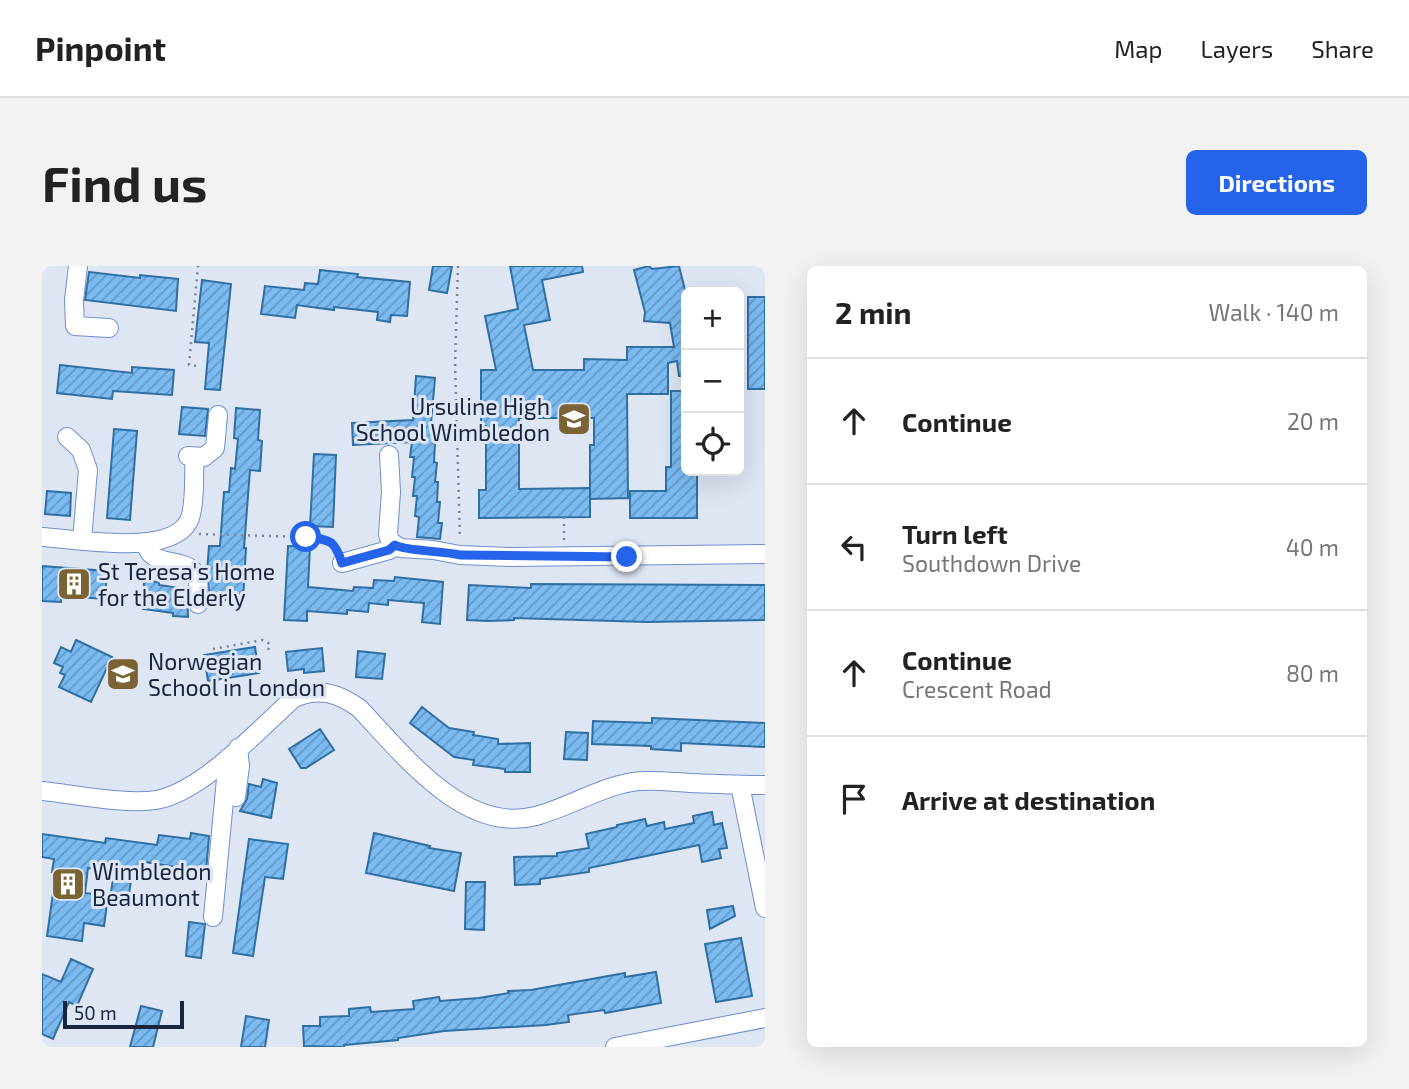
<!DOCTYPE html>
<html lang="en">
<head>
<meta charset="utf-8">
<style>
  body { margin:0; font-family:"Exo 2",sans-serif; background:#f2f2f2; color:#222 }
  .controls { position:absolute; right:21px; top:21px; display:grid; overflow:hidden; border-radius:10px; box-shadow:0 7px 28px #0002 }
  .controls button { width:63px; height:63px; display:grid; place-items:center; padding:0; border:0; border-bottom:2px solid #e0e0e0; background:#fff; color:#222; font:35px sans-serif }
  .scale { position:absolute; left:21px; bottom:18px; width:121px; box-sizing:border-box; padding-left:7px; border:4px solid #19243e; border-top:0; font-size:19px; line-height:24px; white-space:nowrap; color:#19243e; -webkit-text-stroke:5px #dee5f3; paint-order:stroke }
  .stop { position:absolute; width:21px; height:21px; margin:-16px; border:5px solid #2563eb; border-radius:50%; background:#fff }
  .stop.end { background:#2563eb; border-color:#fff; box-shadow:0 2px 7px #0008 }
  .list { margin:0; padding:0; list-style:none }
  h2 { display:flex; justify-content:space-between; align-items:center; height:91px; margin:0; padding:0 28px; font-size:30px }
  h2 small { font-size:23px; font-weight:400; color:#767676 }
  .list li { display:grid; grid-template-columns:46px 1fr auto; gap:21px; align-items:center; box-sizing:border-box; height:126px; padding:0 28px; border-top:2px solid #e0e0e0 }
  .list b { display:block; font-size:26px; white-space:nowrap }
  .list p { margin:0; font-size:23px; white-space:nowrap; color:#767676 }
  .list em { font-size:23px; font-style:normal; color:#767676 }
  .icon { flex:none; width:38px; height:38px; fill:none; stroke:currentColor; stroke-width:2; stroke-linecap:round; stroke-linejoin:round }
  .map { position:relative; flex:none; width:723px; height:781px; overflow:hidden; border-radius:10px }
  header { display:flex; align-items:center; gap:42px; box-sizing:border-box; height:98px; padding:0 35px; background:#fff; border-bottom:2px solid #e0e0e0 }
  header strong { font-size:33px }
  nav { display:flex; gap:38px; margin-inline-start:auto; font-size:24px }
  .intro { display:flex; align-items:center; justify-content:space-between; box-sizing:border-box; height:168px; padding:0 42px }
  h1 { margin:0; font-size:49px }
  .button { padding:18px 32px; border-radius:10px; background:#2563eb; color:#fff; font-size:24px; font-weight:700 }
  main { display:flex; gap:42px; padding:0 42px }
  aside { flex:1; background:#fff; border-radius:10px; box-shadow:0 7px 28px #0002 }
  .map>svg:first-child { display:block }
  .building { fill:url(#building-hatch); stroke:#306fa2; stroke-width:2 }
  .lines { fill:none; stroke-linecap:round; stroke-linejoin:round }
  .minor-casing { stroke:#718ece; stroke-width:20 }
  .path { stroke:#7a8397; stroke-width:2.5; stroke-dasharray:2 5; stroke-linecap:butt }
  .minor { stroke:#fff; stroke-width:18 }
  .route { stroke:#2563eb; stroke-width:9 }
  .labels { text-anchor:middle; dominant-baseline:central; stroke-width:6; stroke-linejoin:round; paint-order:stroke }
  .poi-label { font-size:23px; fill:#19243e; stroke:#dee5f3; text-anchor:start }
</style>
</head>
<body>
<header>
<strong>Pinpoint</strong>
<nav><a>Map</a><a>Layers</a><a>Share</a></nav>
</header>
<div class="intro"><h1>Find us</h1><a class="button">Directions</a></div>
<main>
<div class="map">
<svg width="723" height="781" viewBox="0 0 723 781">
  <defs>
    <pattern id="building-hatch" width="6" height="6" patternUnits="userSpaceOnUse" patternTransform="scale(1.75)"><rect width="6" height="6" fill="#7bbbf2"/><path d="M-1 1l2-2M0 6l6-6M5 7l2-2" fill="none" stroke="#6498c5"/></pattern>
  </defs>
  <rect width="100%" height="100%" fill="#dee5f3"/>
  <path class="building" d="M391,0h19l-5,27 -18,-3z
    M468,0h72l1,6 -41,8 8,40 -26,5 9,45h51v-11l43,1v-13h47l-4,-24 -26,-2 1,-9 -11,-42 15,-4 3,3 27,-3 7,28v82h-7l-2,-15 -9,2v31h-41l1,104 -38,1v-54h4v-27h-75v71l71,-1v29l-111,1v-28h7v-64h-5v-56h15l-11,-54 33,-7z
    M278,4l38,4 -1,3 53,5 -3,34 -16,-1 -1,7 -13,-2 1,-8 -44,-5v3l-37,-5 -2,13 -34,-4 4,-28 39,4 1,-7 13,1z
    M47,6l51,6v-3l38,4 -2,32 -91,-11z
    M160,14l29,4 -11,106 -15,-1 4,-46 -14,-1z
    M706,31h17v92h-17z
    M18,99l72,8v-6l42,3 -2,25 -59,-4 -1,8 -55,-6z
    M374,110l19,2 -4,45 3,1 -1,19h2l-1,19 3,1 -2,19h3l-1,20h3l-2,21h4l-2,16 -23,-2 2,-20 -4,-1 2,-20h-4l2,-19h-3l2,-20h-4l2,-15 -59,3 -1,-22 61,-3z
    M629,125h15v80h11v47h-67v-27h36v-24h5z
    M140,141l26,2 -3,27 -26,-2z
    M194,142l24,2 -2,30 4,1 -2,30 -10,-1 -6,78h2l-3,53 -33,-2 -3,-27 2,-26h11l4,-54h5l2,-24 4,1 3,-30 -4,-1z
    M72,163l23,2 -7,89 -23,-2z
    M272,188l22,1 -3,72 -23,-1z
    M5,225l24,2 -1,23 -25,-2z
    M246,280l22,1 -2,40 45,4 1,-4 19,1 1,-8 20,1 1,-4 48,5 -3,42 -18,-2 2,-19 -36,-3v5l-19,-2 -1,9 -21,-2v4l-40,-3v10l-23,-1z
    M0,300l65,5 -2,28 -44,-3v6l-19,-1z
    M102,315l15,1v3l28,4 1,28 -15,-1v-3l-30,-4z
    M489,318l234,1v35l-118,2 -133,-4v2l-26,1 -21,-1 2,-35 62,3z
    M34,374l36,17 -21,45 -32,-15 6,-12 -5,-2 3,-6 -9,-4 7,-16 10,5z
    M213,381l4,26 -51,8 -4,-26z
    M280,382l2,23 -20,2v-4l-16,2 -2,-19z
    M316,385l27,3 -3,25 -26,-2z
    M380,441l27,21 25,4 -1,3 25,4v5l32,-1v29h-25v-3l-32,-4 1,-5 -20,-3 -44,-34z
    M610,452l113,5v24l-84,-4v8l-30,-2v-3l-59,-2 1,-23 59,2z
    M278,463l14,21 -28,18h-5l-12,-19z
    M524,466l22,1 -1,27 -23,-1z
    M221,513l14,4 -6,35 -31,-7 7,-12 2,-15 12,3z
    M670,546l2,13 8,-2 5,25 -8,1 2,9 -19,4 -3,-17 -110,23v4l-49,7v5l-25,1 -1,-28 43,-1v-3l32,-5 -3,-14 31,-7v-2l28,-6 2,7 17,-4 1,7 29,-6 -1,-7z
    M149,567l18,3 -3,36 -61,-10 -2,14 -11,-2 -3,20 -18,-2 3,-20 -26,-4 -3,25 23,3 -4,30 -20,-3 -2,18 -35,-5 9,-64h-4l2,-13 -12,-2v-23l63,9 1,-5 51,7 2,-10 31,4z
    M332,567l56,13 -1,2 32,5 -7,38 -88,-18z
    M207,573l39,5 -5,35 -18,-2 -12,79 -20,-3z
    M424,616h19l-1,48 -19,-1z
    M691,640l2,10 -25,13 -3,-19z
    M147,656l16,2 -4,34 -15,-2z
    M699,672l11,58 -36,6 -11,-58z
    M29,693l22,10 -16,37 -8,-4 -16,37 -11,-5v-60l19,8z
    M614,706l5,31 -56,10 -1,-3 -36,5 1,7 -23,3 -102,6 -46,7v2l-54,5v2l-40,-1 -1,-20h17v-9l29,-1v-7l21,-2 1,5 43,-3 -1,-8 26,-4 1,4 39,-3 30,-5 -1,-2 23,-1 94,-17v4z
    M99,740l21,5 -9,36h-23z
    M204,750l23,4 -4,27h-24z"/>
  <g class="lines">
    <g class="minor-casing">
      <path id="minor" d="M36,0l-4,34 1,26 34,2
        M25,171l14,13 7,20 -6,70
        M347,189l2,37 -3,42 2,7 10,7 33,2 27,5 51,2 254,-3
        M146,190l16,1 11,-9 3,-33
        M0,271c34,2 134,21 148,-19 6,-18 3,-42 5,-60
        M103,278c2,3 3,7 6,10 11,11 37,5 45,21 4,8 2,20 2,29
        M300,297l47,-13 6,-5
        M698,519l25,123
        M0,525c31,3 85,14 114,9 46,-8 103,-71 138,-102 24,-11 44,-5 65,10 44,46 105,127 177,108 33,-9 62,-28 96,-34 18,-3 39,0 58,1 25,1 50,2 75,2
        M194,531l4,-31 -2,-18
        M171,651l15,-159
        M573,781l150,-29"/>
    </g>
    <path class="path" d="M416,0l-3,97 5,175
      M154,100l-7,-1 9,-99
      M157,268l107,3 23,3 7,7
      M522,274v-23
      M171,383l50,-9 7,4 -2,6"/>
    <use href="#minor" class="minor"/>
  </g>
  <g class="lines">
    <path class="route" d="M264,271c24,3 28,2 36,26l47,-13 6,-5c10,6 49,6 65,10l167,2"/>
  </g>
  <defs>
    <g id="school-square" transform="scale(1.75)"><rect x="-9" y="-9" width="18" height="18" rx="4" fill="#7a6433" stroke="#dee5f3"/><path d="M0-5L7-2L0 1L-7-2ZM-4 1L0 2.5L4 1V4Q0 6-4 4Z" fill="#fff"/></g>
    <g id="building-square" transform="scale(1.75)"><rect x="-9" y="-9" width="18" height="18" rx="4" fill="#7a6433" stroke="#dee5f3"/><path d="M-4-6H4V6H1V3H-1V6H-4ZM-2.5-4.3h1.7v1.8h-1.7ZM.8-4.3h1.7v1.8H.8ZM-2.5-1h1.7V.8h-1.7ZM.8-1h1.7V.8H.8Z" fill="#fff"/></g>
  </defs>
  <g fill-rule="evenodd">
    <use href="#school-square" x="532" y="153"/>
    <use href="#building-square" x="32" y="318"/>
    <use href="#school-square" x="81" y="408"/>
    <use href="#building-square" x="26" y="618"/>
  </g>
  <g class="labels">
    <g class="poi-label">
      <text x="508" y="140" text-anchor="end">Ursuline High<tspan x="508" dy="26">School Wimbledon</tspan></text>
      <text x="56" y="305">St Teresa's Home<tspan x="56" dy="26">for the Elderly</tspan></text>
      <text x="106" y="395">Norwegian<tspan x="106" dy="26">School in London</tspan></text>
      <text x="50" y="605">Wimbledon<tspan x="50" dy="26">Beaumont</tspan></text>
    </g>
  </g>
</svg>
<div class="controls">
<button>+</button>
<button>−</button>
<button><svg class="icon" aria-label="locate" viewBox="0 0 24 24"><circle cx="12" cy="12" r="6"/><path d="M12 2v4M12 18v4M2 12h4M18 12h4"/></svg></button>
</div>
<div class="scale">50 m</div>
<div class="stop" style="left:264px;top:271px"></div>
<div class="stop end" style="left:585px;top:291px"></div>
</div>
<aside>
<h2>2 min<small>Walk · 140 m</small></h2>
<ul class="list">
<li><svg class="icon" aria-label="ahead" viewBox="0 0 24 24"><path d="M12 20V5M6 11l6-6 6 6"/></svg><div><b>Continue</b></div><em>20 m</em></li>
<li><svg class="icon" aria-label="left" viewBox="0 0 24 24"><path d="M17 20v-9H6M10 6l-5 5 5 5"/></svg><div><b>Turn left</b><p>Southdown Drive</p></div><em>40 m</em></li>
<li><svg class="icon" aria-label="ahead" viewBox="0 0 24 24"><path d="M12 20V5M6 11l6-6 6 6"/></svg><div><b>Continue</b><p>Crescent Road</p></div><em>80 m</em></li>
<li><svg class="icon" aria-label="arrive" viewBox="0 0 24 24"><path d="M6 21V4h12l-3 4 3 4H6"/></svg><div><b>Arrive at destination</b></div></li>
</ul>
</aside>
</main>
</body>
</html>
